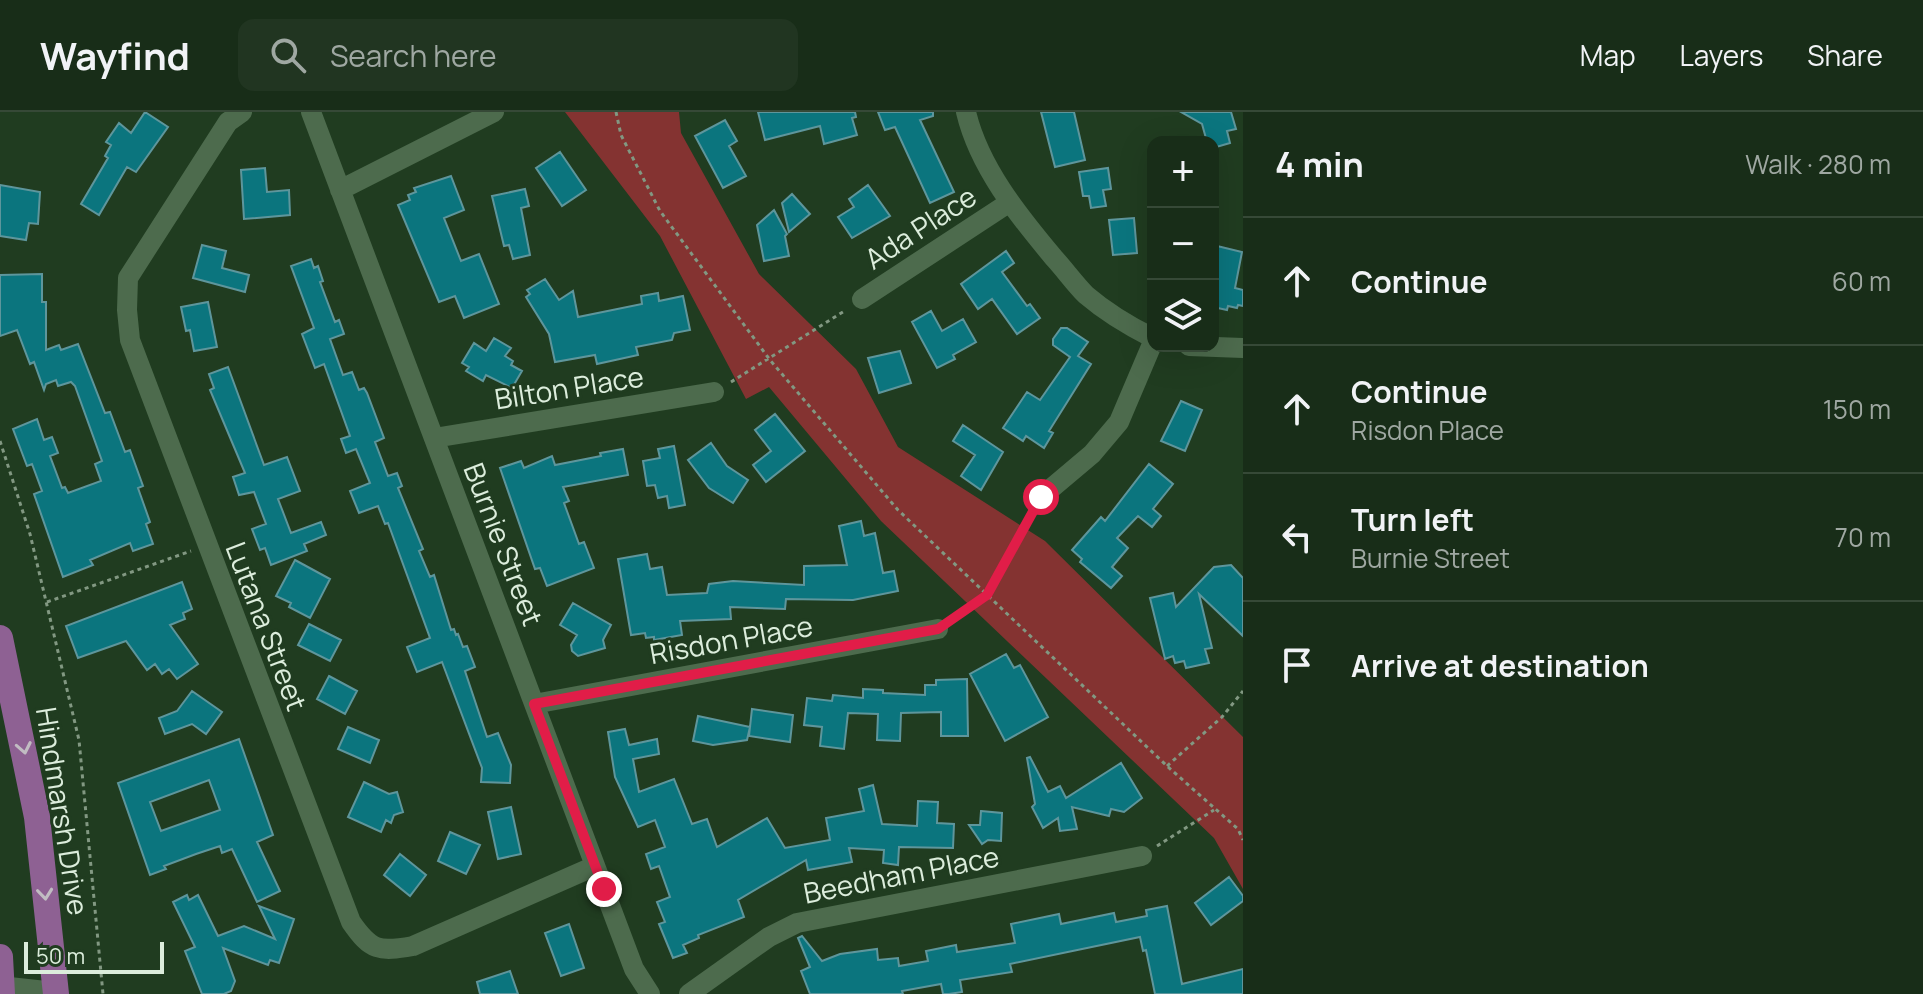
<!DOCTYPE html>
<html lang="en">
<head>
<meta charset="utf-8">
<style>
  body { margin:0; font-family:Manrope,sans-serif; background:#213521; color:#f1f3f6 }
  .controls { position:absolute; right:24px; top:24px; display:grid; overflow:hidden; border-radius:16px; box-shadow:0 8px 32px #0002 }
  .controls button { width:72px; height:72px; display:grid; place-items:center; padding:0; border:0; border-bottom:2px solid #364937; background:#182d18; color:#f1f3f6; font:40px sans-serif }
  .scale { position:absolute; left:24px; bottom:20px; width:140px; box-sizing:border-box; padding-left:8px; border:4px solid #dceddc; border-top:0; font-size:22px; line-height:28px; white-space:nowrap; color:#dceddc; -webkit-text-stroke:6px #203c20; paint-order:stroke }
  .stop { position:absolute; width:24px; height:24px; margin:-18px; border:6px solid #e11d48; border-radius:50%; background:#fff }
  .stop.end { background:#e11d48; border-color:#fff; box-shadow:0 2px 8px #0008 }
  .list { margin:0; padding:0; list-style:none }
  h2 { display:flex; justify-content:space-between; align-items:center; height:104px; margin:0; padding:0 32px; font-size:34px }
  h2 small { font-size:26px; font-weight:400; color:#9fa8a2 }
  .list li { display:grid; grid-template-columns:52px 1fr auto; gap:24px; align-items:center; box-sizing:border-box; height:128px; padding:0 32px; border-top:2px solid #364937 }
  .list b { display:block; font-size:30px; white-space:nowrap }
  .list p { margin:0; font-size:26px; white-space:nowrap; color:#9fa8a2 }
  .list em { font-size:26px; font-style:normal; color:#9fa8a2 }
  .icon { flex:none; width:44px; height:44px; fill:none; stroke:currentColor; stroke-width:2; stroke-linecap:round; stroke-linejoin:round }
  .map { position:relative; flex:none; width:1243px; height:882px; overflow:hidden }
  header { display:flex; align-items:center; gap:48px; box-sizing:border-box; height:112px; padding:0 40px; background:#182d18; border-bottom:2px solid #364937 }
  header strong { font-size:38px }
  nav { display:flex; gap:44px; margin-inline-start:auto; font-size:28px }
  .search { width:560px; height:72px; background:#213521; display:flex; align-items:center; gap:20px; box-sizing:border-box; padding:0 28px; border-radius:16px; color:#9fa8a2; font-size:30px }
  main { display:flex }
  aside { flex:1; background:#182d18 }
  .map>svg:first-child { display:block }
  .green { fill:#843331 }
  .building { fill:#0b757e; stroke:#5e969c; stroke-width:2; fill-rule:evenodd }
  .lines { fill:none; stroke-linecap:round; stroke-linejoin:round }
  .path { stroke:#829882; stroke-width:3; stroke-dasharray:4 4; stroke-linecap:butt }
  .minor { stroke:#4d6b4d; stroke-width:20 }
  .major { stroke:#8e6193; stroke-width:26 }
  .oneway { stroke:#c1bcc2 }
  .route { stroke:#e11d48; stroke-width:10 }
  .labels { text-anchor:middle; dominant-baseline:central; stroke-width:6; stroke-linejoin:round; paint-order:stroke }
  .street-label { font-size:28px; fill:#dceddc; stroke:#203c20 }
</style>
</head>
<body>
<header>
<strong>Wayfind</strong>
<div class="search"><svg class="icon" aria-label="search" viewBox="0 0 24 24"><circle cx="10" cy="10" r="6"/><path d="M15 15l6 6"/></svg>Search here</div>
<nav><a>Map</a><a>Layers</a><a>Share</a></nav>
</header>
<main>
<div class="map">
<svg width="1243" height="882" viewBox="0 0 1243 882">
  <rect width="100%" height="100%" fill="#203c20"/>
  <path class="green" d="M565,0h114l2,21 78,141 97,95 42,78 147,94 198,196v152l-29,-51 -333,-317 -112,-134 -23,12 -86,-163z"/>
  <path class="building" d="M145,0l23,15 -32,45 -9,-5 -28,48 -18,-11 27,-46 -3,-2 6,-11 -5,-3 13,-19 12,10z
    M758,0h97l1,5 -4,1 5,17 -33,9 -4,-18 -55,14z
    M878,0h55v4l-13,4 34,72 -24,11 -35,-76 -10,3z
    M1041,0h33l11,48 -30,7z
    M1181,0h50l5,17 -9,2 3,12 -17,5v-6h-6l-5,-18z
    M725,8l12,21 -8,5 17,30 -23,12 -28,-52z
    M560,40l26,38 -24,16 -26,-38z
    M265,56l2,24 22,-2 1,25 -46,4 -3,-49z
    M1108,56l3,21 -8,1 3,16 -15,2 -2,-12h-6l-4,-24z
    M451,64l13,34 -20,8 17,43 18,-7 20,50 -35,14 -9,-22 -16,6 -41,-97 12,-5 -2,-5 8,-3 -2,-4z
    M0,73l40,7 -2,32 -9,-1 -3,17 -26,-4z
    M868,73l22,31 -38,22 -14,-21 16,-10 -5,-8z
    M525,77l4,17 -8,2 9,47 -17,4 -4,-14 -5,1 -12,-50z
    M792,82l18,20 -21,18 -7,-29z
    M774,98l13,24 -2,2 4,20 -25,5 -7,-36z
    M1134,106l3,35 -24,2 -4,-35z
    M202,133l24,6 -4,17 27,7 -4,17 -52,-14z
    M1213,133l29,7 -7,36 8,2v16l-5,-1 -1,3 -9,-2 -1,4 -14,-3z
    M1006,139l8,12 -12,9 25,34 3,-2 10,14 -23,16 -25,-35 -14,10 -17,-25z
    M311,147l3,9 4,-2 5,15 -3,1 15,40 4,-2 5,14 -14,5 13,36 9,-3 7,18 5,-2 3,5 17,45 -9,4 13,34 9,-3 5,13 -4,2 25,61 -4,2 11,26 4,-2 17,55 3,-1 2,6 2,-1 5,13 4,-1 8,21 -10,4 22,66 11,-4 13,32 -1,18 -29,-1 1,-14 -40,-106 -25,10 -10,-25 23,-9 -42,-115 -3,1 -7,-18 -19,7 -9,-22 20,-8 -14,-34 -10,4 -5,-14 9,-3 -26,-72 -9,4 -13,-34 12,-6 -23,-62z
    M42,162v28h4v48l13,-5 2,5 17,-6 27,69 5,-1 15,40 5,-2 13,36 -5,2 12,34 -4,2 7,20 -20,7 -3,-8 -40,17 3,5 -30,12 -29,-83 8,-3 -10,-27 -5,2 -14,-37 24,-10 7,21 8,-3 6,16 -8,3 12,32 3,-1 3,6 33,-12 -6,-17 7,-3 -27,-75 -4,-4 -13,4 -2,-6 -10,4 -2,6 -10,-28 -4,2 -13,-34 -17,6v-61z
    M545,167l14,21 14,-9 5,26 64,-13 -1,-8 17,-3 1,8 24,-5 7,34 -16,3 -2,7 -36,7 2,8 -41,9 -2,-9 -40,7 -6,-28 -23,-37 4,-3 -3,-4z
    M208,190l9,45 -23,4 -4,-21 -4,1 -5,-24z
    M931,199l11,20 21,-12 13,23 -23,13 2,4 -18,9 -25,-46z
    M1061,216h6l21,14 -10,14 13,8 -42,67 4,2 -9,15 -18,-12 -3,5 -20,-13 24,-36 13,8 30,-43 -17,-12v-6z
    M494,226l17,10 -6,8 8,5 -2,4 11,6 -10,17 -26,-13 -3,6 -17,-10 3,-4 -7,-4 12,-20 12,8z
    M900,239l11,32 -32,10 -11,-35z
    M228,255l36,98 23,-8 13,34 -22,8 13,34 30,-11 5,13 -22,9 3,7 -36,14 -6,-17 -5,2 -8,-21 14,-5 -12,-32 -15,3 -6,-18 12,-4 -35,-83 4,-2 -5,-14z
    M1181,289l21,9 -17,41 -24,-10z
    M775,302l30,37 -39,31 -13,-17 18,-14 -16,-21z
    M963,313l40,27 -22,38 -20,-14 14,-21 -22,-14z
    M711,331l16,23 21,14 -15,23 -24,-15 -21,-28z
    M674,334l11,59 -16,3 -2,-12 -9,2 -3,-13 -8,1 -4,-25 17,-3 -2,-9z
    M623,337l5,26 -65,12 6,14 -5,2 15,41 5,-2 10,26 -47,18 -7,-18 -5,1 -35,-101 21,-7 3,7 28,-12 3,9 46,-9 -1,-3z
    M1149,352l24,20 -20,25 8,7 -9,11 -14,-11 -21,22 11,10 -16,19 10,9 -11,12 -31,-26 2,-3 -10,-9 29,-33 4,4z
    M861,409l3,15 11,-3 8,40 11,-2 4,20 -45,9 -67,-1 -1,10 -55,-2 1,12 -51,2 2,14 -28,5v-3l-8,1 -1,-5 -14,2 -13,-76 29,-5 3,15 12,-2 5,28 40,-2 2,-9 24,-3 71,4v-19l43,-1 -8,-39z
    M295,448l35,19 -20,39 -21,-11 2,-4 -15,-7z
    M1231,453l12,13v58l-44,-42 13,54 -7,1 4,14 -23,5 -2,-7 -9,2 -2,-7 -8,3 -15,-61 23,-5 3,14 38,-40z
    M182,470l10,27 -9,4 2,6 -15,6 28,39 -21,15 -8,-10 -7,5 -7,-10 -8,6 -21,-29 -48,17 -12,-32z
    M573,491l38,22 -8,15 2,8 -27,8 -6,-5 -1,-6 6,-10 -17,-10z
    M309,512l32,16 -11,21 -32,-16z
    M1006,542l8,14 6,-3 28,52 -43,24 -35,-67z
    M329,564l28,15 -12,23 -28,-15z
    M967,567l1,57h-27v-24l-40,1 -1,28 -23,-1 1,-26 -30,-1 -4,36 -24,-3 2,-19 -18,-2 3,-27 25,3 1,-6 30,3v-9l20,1v3l42,2v-10h11v-5z
    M192,579l30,21 -16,22 -14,-10 -27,10 -6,-16 18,-7z
    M752,597l41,6 -3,27 -41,-6z
    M698,604l52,11 -3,13 -34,5 -20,-4z
    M348,615l31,13 -9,23 -32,-14z
    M625,617l4,16 28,-6 2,15 -26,5 6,33 35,-13 18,45 15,-5 10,28 50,-29 18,30 45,-8 -4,-22 38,-7 -5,-22 14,-4 9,39 35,2 1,-25 20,1 -1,21 17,1 -1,24 -54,-1 -1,18 -15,-2 1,-13 -35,-2 3,14 -44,8 -2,-10 -68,40 6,17 -46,18 1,3 -16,7 4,8 -14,5 -14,-34 6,-2 -8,-20 13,-5 -11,-31 -8,3 -5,-15 19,-7 -10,-27 -17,7 -23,-50 -7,-45z
    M239,627l34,96 -16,7 23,49 -23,11 -25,-53 -10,4 -2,-7 -24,8 -32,12 2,3 -16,6 -32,-92zM209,668l11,30 -59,21 -11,-29z
    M1030,645l18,35 12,-6 6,12 55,-35 21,35 -18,14 -13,-3 -2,7 -37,-9 5,22 -17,2 -2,-13 -15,10 -11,-21 3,-3 -8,-46z
    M364,670l25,12 8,-2 6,20 -9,3 -3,8 -5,-3 -5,12 -33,-15z
    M511,695l10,47 -23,5 -10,-47z
    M981,699l21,2 -1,28 -13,-1 -6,4 -13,-19h11z
    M450,720l30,13 -14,29 -28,-13z
    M400,742l26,21 -16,21 -26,-21z
    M1229,765l14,19v5l-32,24 -16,-22z
    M187,783l2,5 9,-5 20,41 26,-10 31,13 -16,-33 35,13 -15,44 -9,-3 -2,5 -45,-17 12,33 -4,10 -7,3h-22l-17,-43 10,-4 -22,-45z
    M1167,794l15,78 61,-15v25h-88l-9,-44 -3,1 -3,-14 -130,27 2,8 -52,8 2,12 -13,2h-6l-2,-10 -39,7 1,3h-93l-9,-23 9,-4 -12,-29 4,-2 20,25 18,-7 37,-5 1,11 20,-2 1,8 29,-5 -2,-10 30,-6 1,7 58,-9 -4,-19 48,-10 2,10 53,-11 2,9 31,-6 -1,-6z
    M569,812l15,44 -23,8 -16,-43z
    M510,859l8,23h-38l-3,-12z"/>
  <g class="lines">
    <path class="path" d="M616,0l5,23 39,76 110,149 128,150 269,256 71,63 5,11
      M731,270l115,-72
      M0,329l30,93 49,206 24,254
      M47,490l144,-51
      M954,506l33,-23 44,-81
      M1167,654l55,-49 21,-26
      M1157,734l57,-36"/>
    <path class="minor" d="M242,0l-14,10 -100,156 -1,32 3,30 221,582c20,29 28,30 62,24l182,-80
      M311,0l323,857 16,25
      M966,0c13,55 52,103 88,146 11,12 21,26 32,37 21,18 43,31 67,43
      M340,78l154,-78
      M862,187l148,-97
      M1189,234l54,2
      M434,326l280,-46
      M1041,385l51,-43 27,-32 34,-80
      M534,592l404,-75
      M0,874l55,6
      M689,882l80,-57 28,-14 345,-67"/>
    <path class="major" d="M0,526l37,179 19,177
      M0,845l2,37"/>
  </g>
  <defs><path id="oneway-chevron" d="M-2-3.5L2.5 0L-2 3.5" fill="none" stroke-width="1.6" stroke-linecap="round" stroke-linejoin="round" transform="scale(2)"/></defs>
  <g class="oneway">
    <use href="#oneway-chevron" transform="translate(24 636) rotate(79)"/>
    <use href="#oneway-chevron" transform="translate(45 782) rotate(84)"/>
  </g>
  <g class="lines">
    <path class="route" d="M604,777l-70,-185 404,-75 49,-34 54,-98"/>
  </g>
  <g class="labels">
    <g class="street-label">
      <text transform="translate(920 115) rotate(-33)">Ada Place</text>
      <text transform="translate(569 275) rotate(-9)">Bilton Place</text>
      <text transform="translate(504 432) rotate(69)">Burnie Street</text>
      <text transform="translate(267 514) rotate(69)">Lutana Street</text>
      <text transform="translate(731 527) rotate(-10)">Risdon Place</text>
      <text transform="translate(63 699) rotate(81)">Hindmarsh Drive</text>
      <text transform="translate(901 762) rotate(-11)">Beedham Place</text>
    </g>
  </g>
</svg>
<div class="controls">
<button>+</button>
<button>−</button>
<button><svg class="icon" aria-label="layers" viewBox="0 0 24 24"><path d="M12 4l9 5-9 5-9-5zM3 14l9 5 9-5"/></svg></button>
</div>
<div class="scale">50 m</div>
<div class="stop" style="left:1041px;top:385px"></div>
<div class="stop end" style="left:604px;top:777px"></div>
</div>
<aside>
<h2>4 min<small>Walk · 280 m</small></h2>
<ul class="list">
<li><svg class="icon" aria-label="ahead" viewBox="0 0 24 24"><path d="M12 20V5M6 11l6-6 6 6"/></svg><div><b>Continue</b></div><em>60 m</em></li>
<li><svg class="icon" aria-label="ahead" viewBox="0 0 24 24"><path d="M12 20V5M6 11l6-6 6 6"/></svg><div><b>Continue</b><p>Risdon Place</p></div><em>150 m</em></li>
<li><svg class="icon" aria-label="left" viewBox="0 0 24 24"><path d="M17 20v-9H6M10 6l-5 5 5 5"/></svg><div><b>Turn left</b><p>Burnie Street</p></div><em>70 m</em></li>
<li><svg class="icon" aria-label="arrive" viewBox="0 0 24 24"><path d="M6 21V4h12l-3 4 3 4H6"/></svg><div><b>Arrive at destination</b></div></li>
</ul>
</aside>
</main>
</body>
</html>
